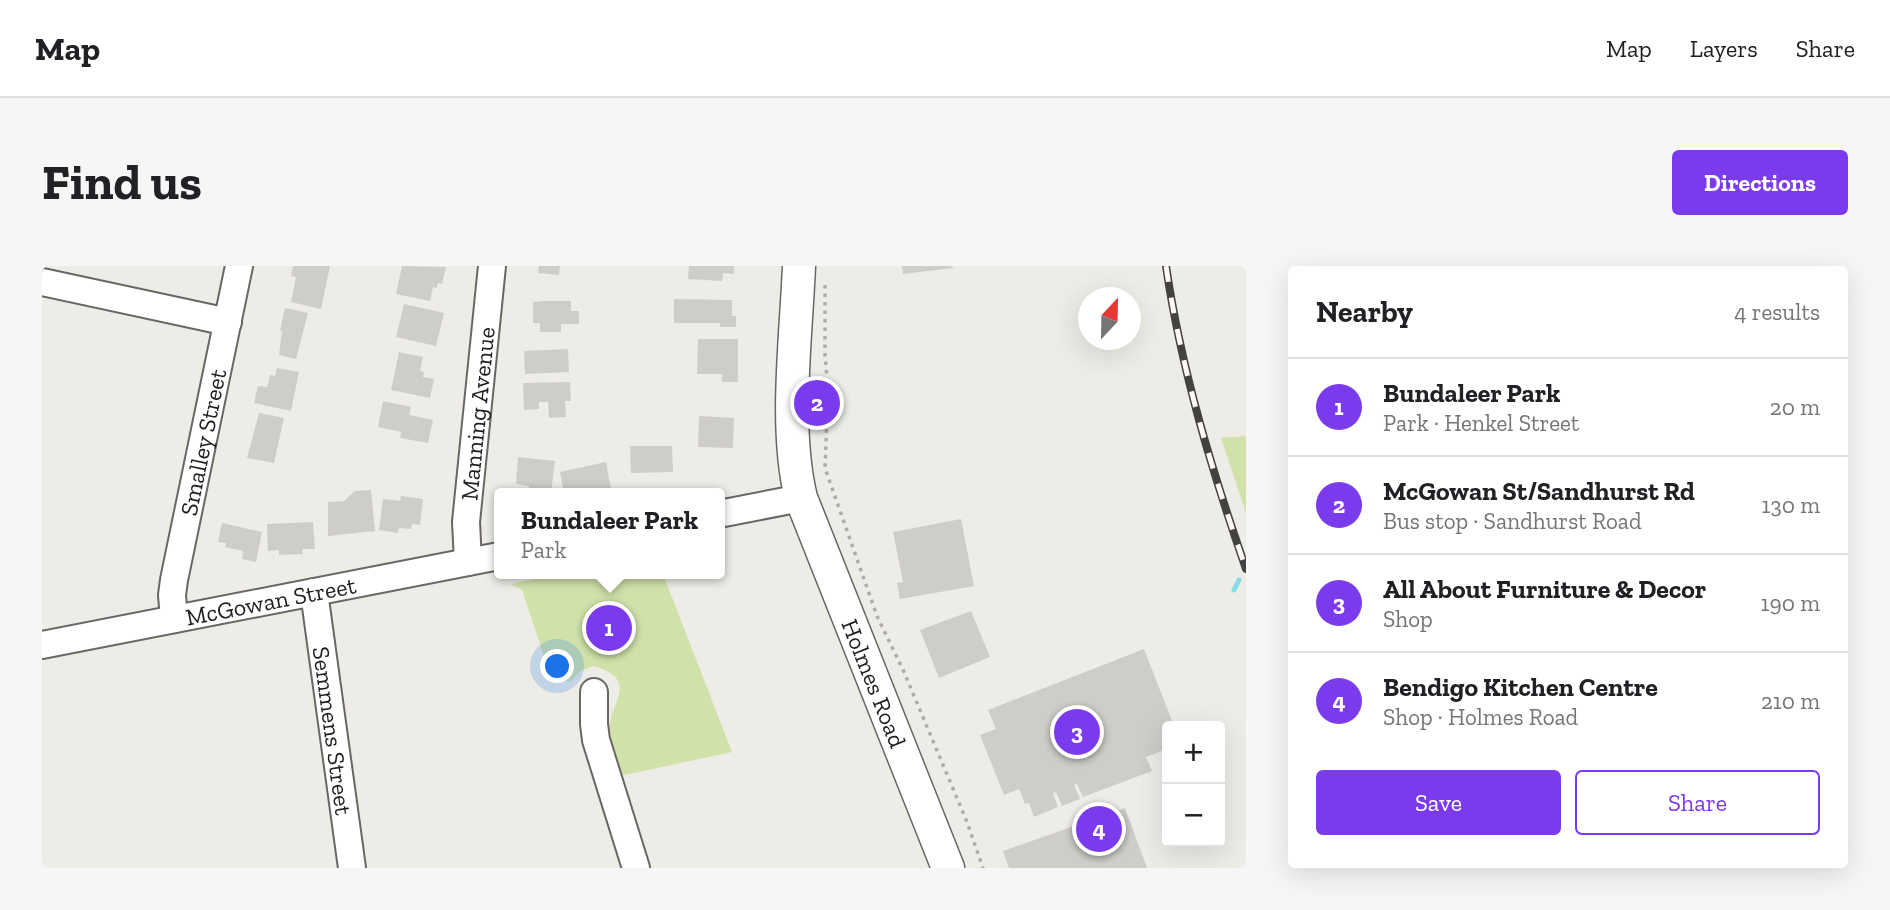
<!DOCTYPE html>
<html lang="en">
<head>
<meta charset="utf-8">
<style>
  body { margin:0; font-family:"Zilla Slab",serif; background:#f6f6f6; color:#202124 }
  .controls { position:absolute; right:21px; bottom:21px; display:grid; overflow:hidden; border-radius:7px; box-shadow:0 7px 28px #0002 }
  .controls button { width:63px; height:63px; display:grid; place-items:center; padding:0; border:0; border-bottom:2px solid #e0e0e0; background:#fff; color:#202124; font:35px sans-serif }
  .compass { position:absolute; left:1036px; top:21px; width:63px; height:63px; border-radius:50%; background:#fff; box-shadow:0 7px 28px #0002; rotate:22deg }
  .you { position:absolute; left:516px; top:401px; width:24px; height:24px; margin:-18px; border:5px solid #fff; border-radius:50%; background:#1a73e8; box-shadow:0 0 0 10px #1a73e833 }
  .badge { display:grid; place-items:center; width:46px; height:46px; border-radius:50%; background:#7c3aed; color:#fff; font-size:23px; font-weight:700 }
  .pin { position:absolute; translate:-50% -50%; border:4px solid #fff; box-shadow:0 2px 7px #0006 }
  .popup { position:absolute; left:452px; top:222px; width:231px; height:91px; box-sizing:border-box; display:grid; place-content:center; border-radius:7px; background:#fff; filter:drop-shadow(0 2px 5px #0005); font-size:23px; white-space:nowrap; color:#757577 }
  .popup b { font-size:26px; color:#202124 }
  .popup::after { content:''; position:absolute; left:50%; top:100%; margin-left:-14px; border:14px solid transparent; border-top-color:#fff }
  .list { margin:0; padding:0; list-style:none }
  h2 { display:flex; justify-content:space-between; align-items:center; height:91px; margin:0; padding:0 28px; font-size:30px }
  h2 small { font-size:23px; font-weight:400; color:#757577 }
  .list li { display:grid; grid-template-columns:46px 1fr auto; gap:21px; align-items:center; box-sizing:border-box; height:98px; padding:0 28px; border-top:2px solid #e0e0e0 }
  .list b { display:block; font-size:26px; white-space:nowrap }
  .list p { margin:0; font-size:23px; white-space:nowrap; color:#757577 }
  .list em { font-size:23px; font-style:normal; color:#757577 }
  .actions { display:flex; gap:14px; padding:21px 28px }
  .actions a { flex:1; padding:16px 0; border:2px solid #7c3aed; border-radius:7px; text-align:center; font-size:24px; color:#7c3aed }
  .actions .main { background:#7c3aed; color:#fff }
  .map { position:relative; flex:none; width:1204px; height:602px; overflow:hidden; border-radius:7px }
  header { display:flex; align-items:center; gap:42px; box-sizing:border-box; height:98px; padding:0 35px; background:#fff; border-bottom:2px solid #e0e0e0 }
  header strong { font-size:33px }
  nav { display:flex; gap:38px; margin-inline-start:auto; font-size:24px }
  .intro { display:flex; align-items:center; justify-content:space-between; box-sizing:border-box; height:168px; padding:0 42px }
  h1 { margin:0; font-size:49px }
  .button { padding:18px 32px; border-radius:7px; background:#7c3aed; color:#fff; font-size:24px; font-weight:700 }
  main { display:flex; gap:42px; padding:0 42px }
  aside { flex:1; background:#fff; border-radius:7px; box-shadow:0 7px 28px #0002 }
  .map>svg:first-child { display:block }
  .green { fill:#d0e2aa }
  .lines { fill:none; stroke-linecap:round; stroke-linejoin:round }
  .stream { stroke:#87dbe3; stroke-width:5 }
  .building { fill:#cfcdc8 }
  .minor-casing { stroke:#696763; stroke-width:30 }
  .major-casing { stroke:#696763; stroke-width:35 }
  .path { stroke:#aeaca8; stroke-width:3.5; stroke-dasharray:3.5 5; stroke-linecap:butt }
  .minor { stroke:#fff; stroke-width:26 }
  .major { stroke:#fff; stroke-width:32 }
  .rail-casing { stroke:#434240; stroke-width:8 }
  .rail { stroke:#fcf9f5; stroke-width:5; stroke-dasharray:16; stroke-linecap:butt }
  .labels { text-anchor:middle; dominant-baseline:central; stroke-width:6; stroke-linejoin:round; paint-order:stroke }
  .street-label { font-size:24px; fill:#1f1e1d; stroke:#fcf9f5 }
</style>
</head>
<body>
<header>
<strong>Map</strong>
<nav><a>Map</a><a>Layers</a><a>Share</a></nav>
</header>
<div class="intro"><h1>Find us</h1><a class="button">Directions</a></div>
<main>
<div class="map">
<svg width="1204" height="602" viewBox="0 0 1204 602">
  <rect width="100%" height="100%" fill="#eeece7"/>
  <path class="green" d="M1204,170v77l-25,-75z
    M519,308h102l69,178 -112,24c-5,-15 -13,-32 -11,-48 3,-28 30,-48 -15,-62l-14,5 -10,11 -20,-8 -28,-84 -12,-6z"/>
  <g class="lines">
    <path class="stream" d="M1192,324l5,-10"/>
  </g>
  <path class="building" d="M251,0h37l-9,43 -30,-7 5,-25 -5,-1z
    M360,0l44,1 -4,17 -4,-1 -1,5 -4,-1 -3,14 -34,-7z
    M497,0h21l-1,9 -21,-2z
    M647,0h45v8l-11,-1 -1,8 -34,-2z
    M860,0h50l1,2 -50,6z
    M632,33l58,1v16h4v11h-16v-4h-46z
    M500,35h29v10h8v13h-18v8h-21v-9h-7v-21z
    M362,38l40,9 -8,33 -40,-9z
    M243,42l23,5 -12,46 -17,-4 3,-24h-2z
    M656,73h40v43h-16v-8h-25z
    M526,83l1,23 -44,2 -1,-23z
    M357,86l24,5 -3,14 4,1 -1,5 11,2 -4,19 -39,-8z
    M235,102l22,4 -8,39 -37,-8 4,-17 9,1 3,-12 5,1z
    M528,116l1,19h-6l1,16 -17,1 -1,-16h-9v7l-15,1 -1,-27z
    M341,135l28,6 -2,8 24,5 -5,23 -28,-5 1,-6 -23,-5z
    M217,147l25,5 -10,45 -27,-5z
    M657,150l35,2 -1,30 -35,-1z
    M588,180h42l1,26 -42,1z
    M476,191l37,4 -4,32h-23l1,-7 -13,-2z
    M564,196l5,27 -21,4h-26l-4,-21z
    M329,224l4,41 -47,5v-34l16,-1 11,-10z
    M359,230l22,3 -3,26 -8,-1 -1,5 -12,-1 -1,5 -19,-3 4,-31 17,2z
    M919,253l13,67 -74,13 -3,-16 6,-1 -10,-50z
    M271,256l2,27h-13l1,5 -24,1v-5l-11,1 -1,-27z
    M180,257l40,9 -6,30 -14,-3 1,-8 -18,-4 1,-4 -8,-1z
    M929,345l19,46 -51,21 -19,-48z
    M1102,383l30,77h-7v23l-21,8 6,14 -69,26 -6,-13 -3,1 6,14 -18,7 -6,-14 -3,1 5,14 -24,10 -5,-14 -4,1 -6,-15 -15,6 -24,-60 16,-6 -8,-19z
    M1083,542l22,60h-138l-6,-17z"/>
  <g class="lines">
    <g class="minor-casing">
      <g id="minor">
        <path d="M0,16l186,40"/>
        <path d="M677,248l82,-16"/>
        <path id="s1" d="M426,296l-2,-40 26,-256"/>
        <path id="s2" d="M272,326l38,276"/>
        <path id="s3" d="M132,353l-2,-24 2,-15 65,-314"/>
        <path id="s4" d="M0,379l457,-89"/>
        <path d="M552,426v32l2,16 40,128"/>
      </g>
    </g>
    <g class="major-casing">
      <g id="major">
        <path id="s5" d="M757,0c-3,72 -15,162 2,232l147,370"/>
      </g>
    </g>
    <path class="path" d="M783,19v71l3,32 -3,80 52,148 27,56 63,150 16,46"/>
    <use href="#minor" class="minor"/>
    <use href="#major" class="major"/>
    <g class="rail-casing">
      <path id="rail" d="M1124,0c15,103 46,205 80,303"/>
    </g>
    <use href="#rail" class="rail"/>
  </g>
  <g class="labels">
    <g class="street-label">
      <text stroke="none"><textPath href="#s1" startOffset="149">Manning Avenue</textPath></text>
      <text stroke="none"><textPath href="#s3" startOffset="180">Smalley Street</textPath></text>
      <text stroke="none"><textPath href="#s4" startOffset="233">McGowan Street</textPath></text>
      <text stroke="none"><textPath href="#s5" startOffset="432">Holmes Road</textPath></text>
      <text stroke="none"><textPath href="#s2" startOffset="140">Semmens Street</textPath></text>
    </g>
  </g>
</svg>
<div class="controls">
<button>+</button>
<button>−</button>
</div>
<svg class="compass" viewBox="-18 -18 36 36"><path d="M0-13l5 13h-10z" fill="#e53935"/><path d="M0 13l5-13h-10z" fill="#757577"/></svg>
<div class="you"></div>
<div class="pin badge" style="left:567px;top:362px">1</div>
<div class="popup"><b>Bundaleer Park</b>Park</div>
<div class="pin badge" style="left:775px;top:137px">2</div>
<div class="pin badge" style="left:1035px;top:466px">3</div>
<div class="pin badge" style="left:1057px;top:563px">4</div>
</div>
<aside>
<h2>Nearby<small>4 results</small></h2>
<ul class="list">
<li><span class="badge">1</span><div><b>Bundaleer Park</b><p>Park · Henkel Street</p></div><em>20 m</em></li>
<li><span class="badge">2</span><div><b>McGowan St/Sandhurst Rd</b><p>Bus stop · Sandhurst Road</p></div><em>130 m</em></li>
<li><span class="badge">3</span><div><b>All About Furniture &amp; Decor</b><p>Shop</p></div><em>190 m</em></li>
<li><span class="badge">4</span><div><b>Bendigo Kitchen Centre</b><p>Shop · Holmes Road</p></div><em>210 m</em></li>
</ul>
<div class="actions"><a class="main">Save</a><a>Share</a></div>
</aside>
</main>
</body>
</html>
